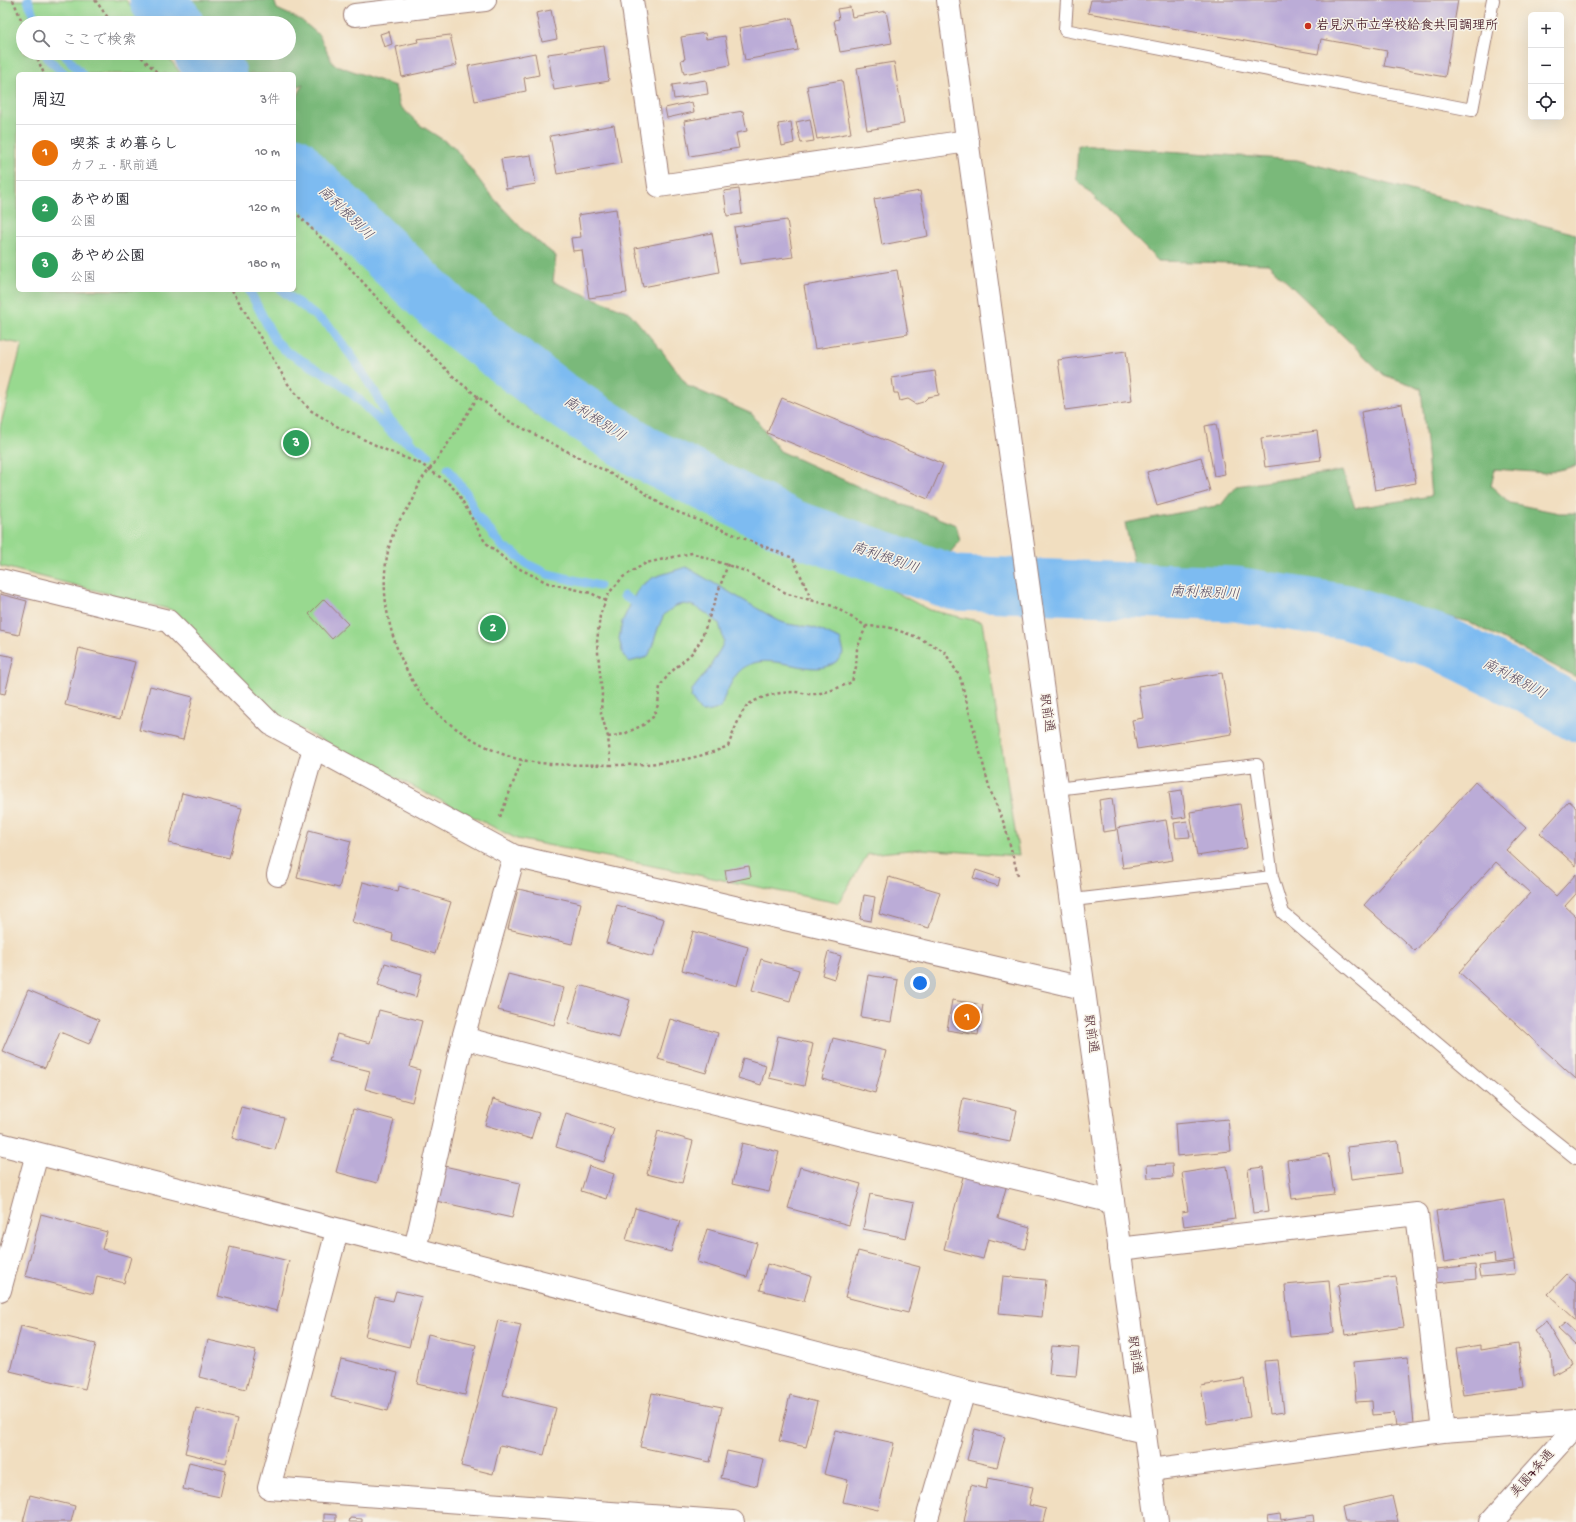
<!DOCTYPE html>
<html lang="ja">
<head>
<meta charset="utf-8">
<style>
  body { margin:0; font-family:"Gochi Hand","Klee One",sans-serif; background:#f2f2f3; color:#2b2b33 }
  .controls { position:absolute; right:12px; top:12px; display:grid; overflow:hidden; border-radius:6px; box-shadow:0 4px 16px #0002 }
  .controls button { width:36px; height:36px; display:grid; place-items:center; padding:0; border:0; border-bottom:1px solid #e1e1e2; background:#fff; color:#2b2b33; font:20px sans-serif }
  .you { position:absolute; left:920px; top:983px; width:14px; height:14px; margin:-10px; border:3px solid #fff; border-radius:50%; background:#1a73e8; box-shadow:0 0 0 6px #1a73e833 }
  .badge { display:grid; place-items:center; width:26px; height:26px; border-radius:50%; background:#c8321e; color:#fff; font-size:13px; font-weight:700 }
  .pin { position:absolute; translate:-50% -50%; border:2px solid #fff; box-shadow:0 1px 4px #0006 }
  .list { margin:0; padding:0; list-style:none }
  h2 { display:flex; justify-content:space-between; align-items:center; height:52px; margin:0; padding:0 16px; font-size:17px }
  h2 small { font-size:13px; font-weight:400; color:#7c7c81 }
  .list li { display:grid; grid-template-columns:26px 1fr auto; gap:12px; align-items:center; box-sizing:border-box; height:56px; padding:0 16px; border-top:1px solid #e1e1e2 }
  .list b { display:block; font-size:15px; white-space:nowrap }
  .list p { margin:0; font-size:13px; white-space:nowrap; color:#7c7c81 }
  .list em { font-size:13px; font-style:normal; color:#7c7c81 }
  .icon { flex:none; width:22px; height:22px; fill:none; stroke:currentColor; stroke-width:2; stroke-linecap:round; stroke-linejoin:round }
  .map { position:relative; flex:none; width:1576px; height:1522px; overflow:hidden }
  .search { position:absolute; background:#fff; box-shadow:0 4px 16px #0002; left:16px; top:16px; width:280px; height:44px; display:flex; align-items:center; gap:10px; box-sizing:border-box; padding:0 14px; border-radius:22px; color:#7c7c81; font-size:15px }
  .panel { position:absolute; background:#fff; box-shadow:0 4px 16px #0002; left:16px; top:72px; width:280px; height:220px; border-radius:6px }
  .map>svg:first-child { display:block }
  .green { fill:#98d98f; stroke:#717c5d }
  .forest { fill:#7ab97a; stroke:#626c52 }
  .water { fill:#7dbbf1; stroke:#646d8e }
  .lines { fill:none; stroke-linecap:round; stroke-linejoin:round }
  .stream { stroke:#7dbbf1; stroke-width:9 }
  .river { stroke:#7dbbf1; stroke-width:55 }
  .building { fill:#bbacd7 }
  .service-casing { stroke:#9e7e76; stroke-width:14 }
  .minor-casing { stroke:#9e7e76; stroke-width:24 }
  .tertiary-casing { stroke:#9e7e76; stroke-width:24 }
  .path { stroke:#9e7e76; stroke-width:2.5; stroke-dasharray:3 3; stroke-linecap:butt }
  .service { stroke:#fff; stroke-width:12 }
  .minor { stroke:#fff; stroke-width:22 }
  .tertiary { stroke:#fff; stroke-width:22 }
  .poi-dot { fill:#c8321e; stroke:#f7f3e8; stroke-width:1.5 }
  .labels { text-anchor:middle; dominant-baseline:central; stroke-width:3; stroke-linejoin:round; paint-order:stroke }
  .poi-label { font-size:13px; font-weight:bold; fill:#4a1f2b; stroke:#f7f3e8; text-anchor:start }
  .street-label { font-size:13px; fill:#4a1f2b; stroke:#f7f3e8 }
  .water-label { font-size:14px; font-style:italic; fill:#594e66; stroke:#f7f3e8 }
</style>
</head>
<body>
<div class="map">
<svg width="1576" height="1522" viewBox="0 0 1576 1522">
  <rect width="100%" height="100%" fill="#f7f3e8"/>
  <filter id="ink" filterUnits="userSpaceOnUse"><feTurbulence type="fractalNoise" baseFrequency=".025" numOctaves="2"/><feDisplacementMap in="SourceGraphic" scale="8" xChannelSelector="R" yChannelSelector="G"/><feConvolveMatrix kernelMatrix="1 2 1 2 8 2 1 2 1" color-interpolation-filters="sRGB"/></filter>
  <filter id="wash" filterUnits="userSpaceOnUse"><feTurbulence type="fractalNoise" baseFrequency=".012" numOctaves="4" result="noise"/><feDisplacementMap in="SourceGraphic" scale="16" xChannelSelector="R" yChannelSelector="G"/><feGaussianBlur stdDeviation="0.9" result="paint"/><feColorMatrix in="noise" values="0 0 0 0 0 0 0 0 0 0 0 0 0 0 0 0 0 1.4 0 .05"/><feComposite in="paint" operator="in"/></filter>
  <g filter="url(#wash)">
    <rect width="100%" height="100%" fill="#f1dec0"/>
    <path class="green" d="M0,0h126l17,23h-120v30h142l16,21h-163v216h276v-96l123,115 107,86 90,63 155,75 93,41 67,36 53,12 37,234 -98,-7 -53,5 -30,49 -321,-64 -237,-120 -108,-109 -172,-44v-139l22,-83 -22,-4z"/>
    <path class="forest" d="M137,0h137l3,9 24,11 18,15 14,29 62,22 5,20 20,19 34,22 35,46 34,37 33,26 -3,26 76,30 33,39 26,35 64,28 28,37 88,40 88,34 4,16 -23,27 -120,-23 -280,-129 -106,-85 -137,-151v-76l9,-20 -9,4v-14h-108l-14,-21h117v-30h-137z
      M1078,145l219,15 279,74v232l-31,7 -50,-4 -4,17 19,17 49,10h17v164l-107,-55 -198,-49 -137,-8 -9,-42 96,-18 15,-19 107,-15 12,37 76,-12 -10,-108 -37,-13 -116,-111 -110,-3 -82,-82z"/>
    <path class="water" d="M686,567l93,54c12,5 19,4 31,6 11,2 20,9 30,12l4,13c-17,32 -58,5 -86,10 -21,4 -26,19 -34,36 -1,2 -1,6 -3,8 -4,5 -14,6 -20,6l-10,-14 1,-8 16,-20 13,-22 3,-7 -5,-18c-14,-10 -32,-28 -49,-13 -3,2 -7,5 -8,9 -6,12 -8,25 -14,38l-19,5 -6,-7 -4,-16 3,-17 14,-29 5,-7 13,-9z"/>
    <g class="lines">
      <path class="stream" d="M28,0l8,23
        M45,53l4,7 16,14
        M63,53l19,21
        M249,290l26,50 12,12 47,27 23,19 37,37 20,10 14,10
        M281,290l48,36 24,32 23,36 12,24 21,21
        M448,469l19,25 9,20 28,34 9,4 14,12 21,10 51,12
        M624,596l8,5"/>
      <path class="river" d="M157,0l19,23
        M201,53l18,21
        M294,164l10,12 143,136 109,84 90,58 146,73 163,56 280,11 112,18 94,31 87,43 48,28"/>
    </g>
    <g id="blocks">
      <path class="building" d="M1091,0h367l-13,77 -61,-11 3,-15 -66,-12 -3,15 -230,-41z
        M850,7l2,10 34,-6 6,32 -52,9 -6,-32 5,-1 -2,-10z
        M551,10l6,29 -15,3 -6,-29z
        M792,18l6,32 -53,10 -6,-32z
        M389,31l3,13 -8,3 -4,-13z
        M705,33l1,6 19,-3 5,29 -46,9 -3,-14 4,-1 -4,-22z
        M450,35l7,30 -55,12 -6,-30 22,-5 -1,-3z
        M604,46l5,35 -55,9 -6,-36z
        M535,53l4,22 -15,3 2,13 -51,10 -7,-35z
        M894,62l10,62 -37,6 -10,-62z
        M706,80l2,14 -34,5 -2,-14z
        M842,80l9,53 -34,6 -10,-53z
        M692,102l2,10 -27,6 -2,-10z
        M743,111l4,20 -11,2 3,15 -49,8 -6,-35z
        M810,119l4,22 -13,2 -5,-21z
        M791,122l3,21 -12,3 -4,-22z
        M614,125l7,38 -64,11 -7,-38z
        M531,155l5,29 -30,5 -5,-30z
        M739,189l3,25 -15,2 -3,-25z
        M920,191l8,45 -46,9 -8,-46z
        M616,209l11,84 -38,5 -7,-48 -9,1 -2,-13 10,-1 -3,-22z
        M787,220l6,37 -53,7 -6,-37z
        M712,233l7,39 -76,15 -8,-39z
        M897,270l11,64 -93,15 -11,-63z
        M1126,351l6,50 -67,9 -7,-50z
        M935,371l4,24 -11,2 -5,5 -7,2 -8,-5 -8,2 -2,-8h-4l-2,-15z
        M782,398l161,66 -15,35 -161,-66z
        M1402,404l14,79 -41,7 -14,-78z
        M1216,424l9,50 -11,2 -9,-50z
        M1317,431l4,29 -56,7 -4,-29z
        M1201,457l9,34 -53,15 -10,-34z
        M0,594l27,7 -8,34 -19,-4z
        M324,599l24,25 -16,15 -23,-25z
        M79,648l56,14 -15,57 -55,-14z
        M0,654l14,3 -9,37 -5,-1z
        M1222,673l10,61 -95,15 -5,-29 11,-2 -5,-32z
        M150,686l43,11 -10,43 -44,-10z
        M1475,782l51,46 -20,22 50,46 20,-22v20l-11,12 11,10v163l-117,-107 71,-79 -34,-31 -81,89 -51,-46z
        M1182,790l4,27 -13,2 -4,-27z
        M182,793l60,15 -13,50 -60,-15z
        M1112,798l4,32 -13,2 -4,-32z
        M1569,801l7,6v59l-36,-33z
        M1240,804l7,44 -50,8 -7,-44z
        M1166,820l7,40 -50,8 -6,-40z
        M1187,821l3,16 -14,1 -2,-15z
        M309,830l42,11 -12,47 -42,-10z
        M749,866l2,11 -24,5 -2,-12z
        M976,870l24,8 -2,8 -25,-8z
        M889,877l51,15 -11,36 -50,-14z
        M363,882l35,10 1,-6 52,16 -16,52 -43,-13 1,-7 -41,-12z
        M518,889l63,14 -9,41 -64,-15z
        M864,895l11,2 -4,24 -11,-2z
        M617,905l47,14 -11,38 -47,-14z
        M693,931l55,16 -11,39 -55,-16z
        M828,952l13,4 -7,23 -12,-4z
        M761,959l38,11 -9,31 -38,-11z
        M385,963l37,11 -6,23 -38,-12z
        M508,974l56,14 -10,37 -56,-15z
        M868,975l30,5 -7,42 -30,-5z
        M580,985l50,15 -11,38 -51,-15z
        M28,990l71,30 -10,24 -29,-12 -15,36 -43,-17z
        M952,1000l31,5 -5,30 -31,-5z
        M379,1010l43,11 -12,46 10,3 -8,32 -47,-13 5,-18 -41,-10 8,-27 33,9z
        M670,1019l48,14 -12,40 -48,-14z
        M778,1036l35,8 -9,42 -35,-8z
        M833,1038l53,13 -11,42 -53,-14z
        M743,1058l23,7 -5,20 -23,-7z
        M963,1098l54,12 -7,32 -53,-11z
        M493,1099l46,14 -8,26 -46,-14z
        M241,1107l43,11 -9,32 -43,-12z
        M353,1109l41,11 -17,63 -41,-11z
        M566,1113l48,16 -10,33 -48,-15z
        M1228,1119l3,32 -54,5 -2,-32z
        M658,1131l35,10 -11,42 -35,-9z
        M1398,1141l4,32 -51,6 -4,-32z
        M742,1143l37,9 -10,40 -37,-8z
        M1328,1154l6,40 -42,5 -5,-39z
        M1172,1164l1,13 -25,1 -1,-13z
        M444,1166l76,17 -8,35 -76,-17z
        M589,1166l25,8 -8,25 -25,-8z
        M1227,1166l8,53 -51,7 -2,-14 6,-1 -6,-38z
        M800,1167l61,17 -12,41 -61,-17z
        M1263,1167l6,44 -16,2 -5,-44z
        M964,1173l43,11 -9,34 32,9 -5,22 -37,-10 -5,20 -39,-10z
        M870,1194l44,9 -8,35 -43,-9z
        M1504,1200l10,60 -19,3 -1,-9 -50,8 -8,-51z
        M635,1208l45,13 -9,31 -45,-12z
        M41,1214l66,18 -5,17 29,8 -7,26 -27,-7 -4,18 -68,-18z
        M707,1229l50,14 -10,34 -50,-15z
        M230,1247l59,14 -12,50 -59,-15z
        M858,1251l62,16 -12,46 -63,-16z
        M1514,1262l1,12 -34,3 -2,-11z
        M767,1264l44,12 -7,25 -44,-11z
        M1475,1265l1,14 -40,4 -1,-14z
        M1567,1274l9,8v38l-28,-26z
        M1003,1276l43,4 -4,37 -43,-4z
        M1396,1277l8,50 -59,8 -7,-50z
        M1329,1281l5,52 -44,4 -5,-52z
        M396,1291l26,6 -13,50 -44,-11 10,-39 18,4z
        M498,1320l23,5 -18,70 53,13 -12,47 -44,-10 -7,29 -32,-8z
        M1546,1321l26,43 -19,11 -2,-21 -17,-24z
        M1565,1323l11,10v13l-18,-17z
        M21,1326l75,18 -11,45 -75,-18z
        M428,1334l48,11 -11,50 -48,-11z
        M208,1340l48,11 -10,38 -47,-12z
        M1518,1344l6,43 -61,8 -7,-46 24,-4v5z
        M1052,1346l27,2 -3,28 -27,-2z
        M1408,1357l6,68 -18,1 -2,-13 -21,2 -1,-14 -16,1 -3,-40z
        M341,1359l57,14 -10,38 -57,-14z
        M1278,1360l6,52 -14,2 -6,-53z
        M1244,1379l6,38 -43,7 -6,-38z
        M652,1393l70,14 -12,55 -70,-15z
        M790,1395l27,7 -11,45 -27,-6z
        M196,1408l41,11 -11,44 -41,-10z
        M975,1429l30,8 -8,30 -30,-7z
        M835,1430l59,13 -16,67 -35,-8 5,-22 -24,-6z
        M727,1451l36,8 -6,27 -36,-8z
        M189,1462l37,9 -6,26 -37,-8z
        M988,1478l45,9 -4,18 17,4 -3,13h-79l7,-37 15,4z
        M30,1495l45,11 -4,16h-48z
        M1392,1496l6,26h-53l-3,-15z
        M324,1514l12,1v7h-12z
        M1280,1514l1,6 32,-5 1,7h-46l-1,-6z
        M350,1518l12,1v3h-13z"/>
    </g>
  </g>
  <g filter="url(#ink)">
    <use href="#blocks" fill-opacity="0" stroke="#9e7e76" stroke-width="1"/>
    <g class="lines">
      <g class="service-casing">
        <path id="service" d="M1067,0l-2,30 407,80 21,-110
          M1056,789l201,-24 15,112 11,36 234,198 59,47
          M1073,900l199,-23"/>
      </g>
      <g class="minor-casing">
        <path id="minor" d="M632,0l27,186 309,-45
          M355,15l130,-15
          M0,580l168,41 103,103 243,132 569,132
          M278,875l36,-127
          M463,1038l200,53 450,111
          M337,1231l-68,257 464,34
          M415,1249l48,-211 51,-182
          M1119,1249l298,-35 26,217
          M0,1290l37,-136
          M1150,1470l293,-39 133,-10
          M926,1522l38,-131"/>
      </g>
      <g class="tertiary-casing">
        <path id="tertiary" d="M948,0l209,1522
          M0,1144l415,105 549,142 181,41
          M1490,1522l86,-96"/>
      </g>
      <path class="path" d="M13,0l10,24
        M95,0l17,23
        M35,53l9,21
        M137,53l22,21
        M294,211l47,47 65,72 51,50 50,40 129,67 29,20 128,51 18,41
        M232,290l56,94 22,26 30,18 48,23 33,13 26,18 11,11 27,49 27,23 36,18 43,10 15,8
        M478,397c-13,20 -26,41 -40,61 -5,8 -13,16 -18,24 -3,7 -5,14 -8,20 -5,8 -12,16 -16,25 -26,58 -4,133 34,179 14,17 50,39 70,47 36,15 74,11 111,12
        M866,626l-9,23 -1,18 -4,15c-12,5 -25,11 -38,12 -6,1 -13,-2 -19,-2 -15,0 -35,4 -47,13 -6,3 -17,34 -20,41 -36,16 -77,19 -117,19l-3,-28 -7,-24 1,-19 -5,-52 3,-27 9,-22 14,-16 23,-14 46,-10 53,18 43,23 45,12 33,20 22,1 29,10 27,14 16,26 30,113 15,36 13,49
        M608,737l16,-3 19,-9 10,-8 5,-12 2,-19 9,-12 24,-22 8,-12 27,-76
        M500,817l22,-57"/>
      <use href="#service" class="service"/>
      <use href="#minor" class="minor"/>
      <use href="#tertiary" class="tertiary"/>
    </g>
  </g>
  <circle class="poi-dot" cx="1308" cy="26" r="4"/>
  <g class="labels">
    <g class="poi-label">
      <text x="1316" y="26">岩見沢市立学校給食共同調理所</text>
    </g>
    <g class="street-label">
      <text transform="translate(1046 713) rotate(82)">駅前通</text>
      <text transform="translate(1090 1034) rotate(82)">駅前通</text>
      <text transform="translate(1134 1355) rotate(82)">駅前通</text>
      <text transform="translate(1533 1474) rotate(-48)">美園7条通</text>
    </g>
    <g class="water-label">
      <text transform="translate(345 214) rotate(44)">南利根別川</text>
      <text transform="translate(594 420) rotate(33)">南利根別川</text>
      <text transform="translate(885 559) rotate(19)">南利根別川</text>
      <text transform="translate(1205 594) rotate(3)">南利根別川</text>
      <text transform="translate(1514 680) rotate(28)">南利根別川</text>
    </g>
  </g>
</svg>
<div class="controls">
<button>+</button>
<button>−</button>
<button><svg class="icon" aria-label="locate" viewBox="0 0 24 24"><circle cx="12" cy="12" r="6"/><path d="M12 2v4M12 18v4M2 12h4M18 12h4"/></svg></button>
</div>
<div class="you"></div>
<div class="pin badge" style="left:967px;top:1017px;background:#e8710a">1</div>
<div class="pin badge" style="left:493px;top:628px;background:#2e9e5b">2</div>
<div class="pin badge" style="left:296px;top:443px;background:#2e9e5b">3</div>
<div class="search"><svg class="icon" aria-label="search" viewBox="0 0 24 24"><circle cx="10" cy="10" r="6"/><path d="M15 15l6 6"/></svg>ここで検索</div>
<section class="panel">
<h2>周辺<small>3件</small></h2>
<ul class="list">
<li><span class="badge" style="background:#e8710a">1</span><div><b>喫茶 まめ暮らし</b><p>カフェ · 駅前通</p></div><em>10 m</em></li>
<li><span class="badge" style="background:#2e9e5b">2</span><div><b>あやめ園</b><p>公園</p></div><em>120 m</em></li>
<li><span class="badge" style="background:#2e9e5b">3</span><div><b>あやめ公園</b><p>公園</p></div><em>180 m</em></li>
</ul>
</section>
</div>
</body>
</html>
